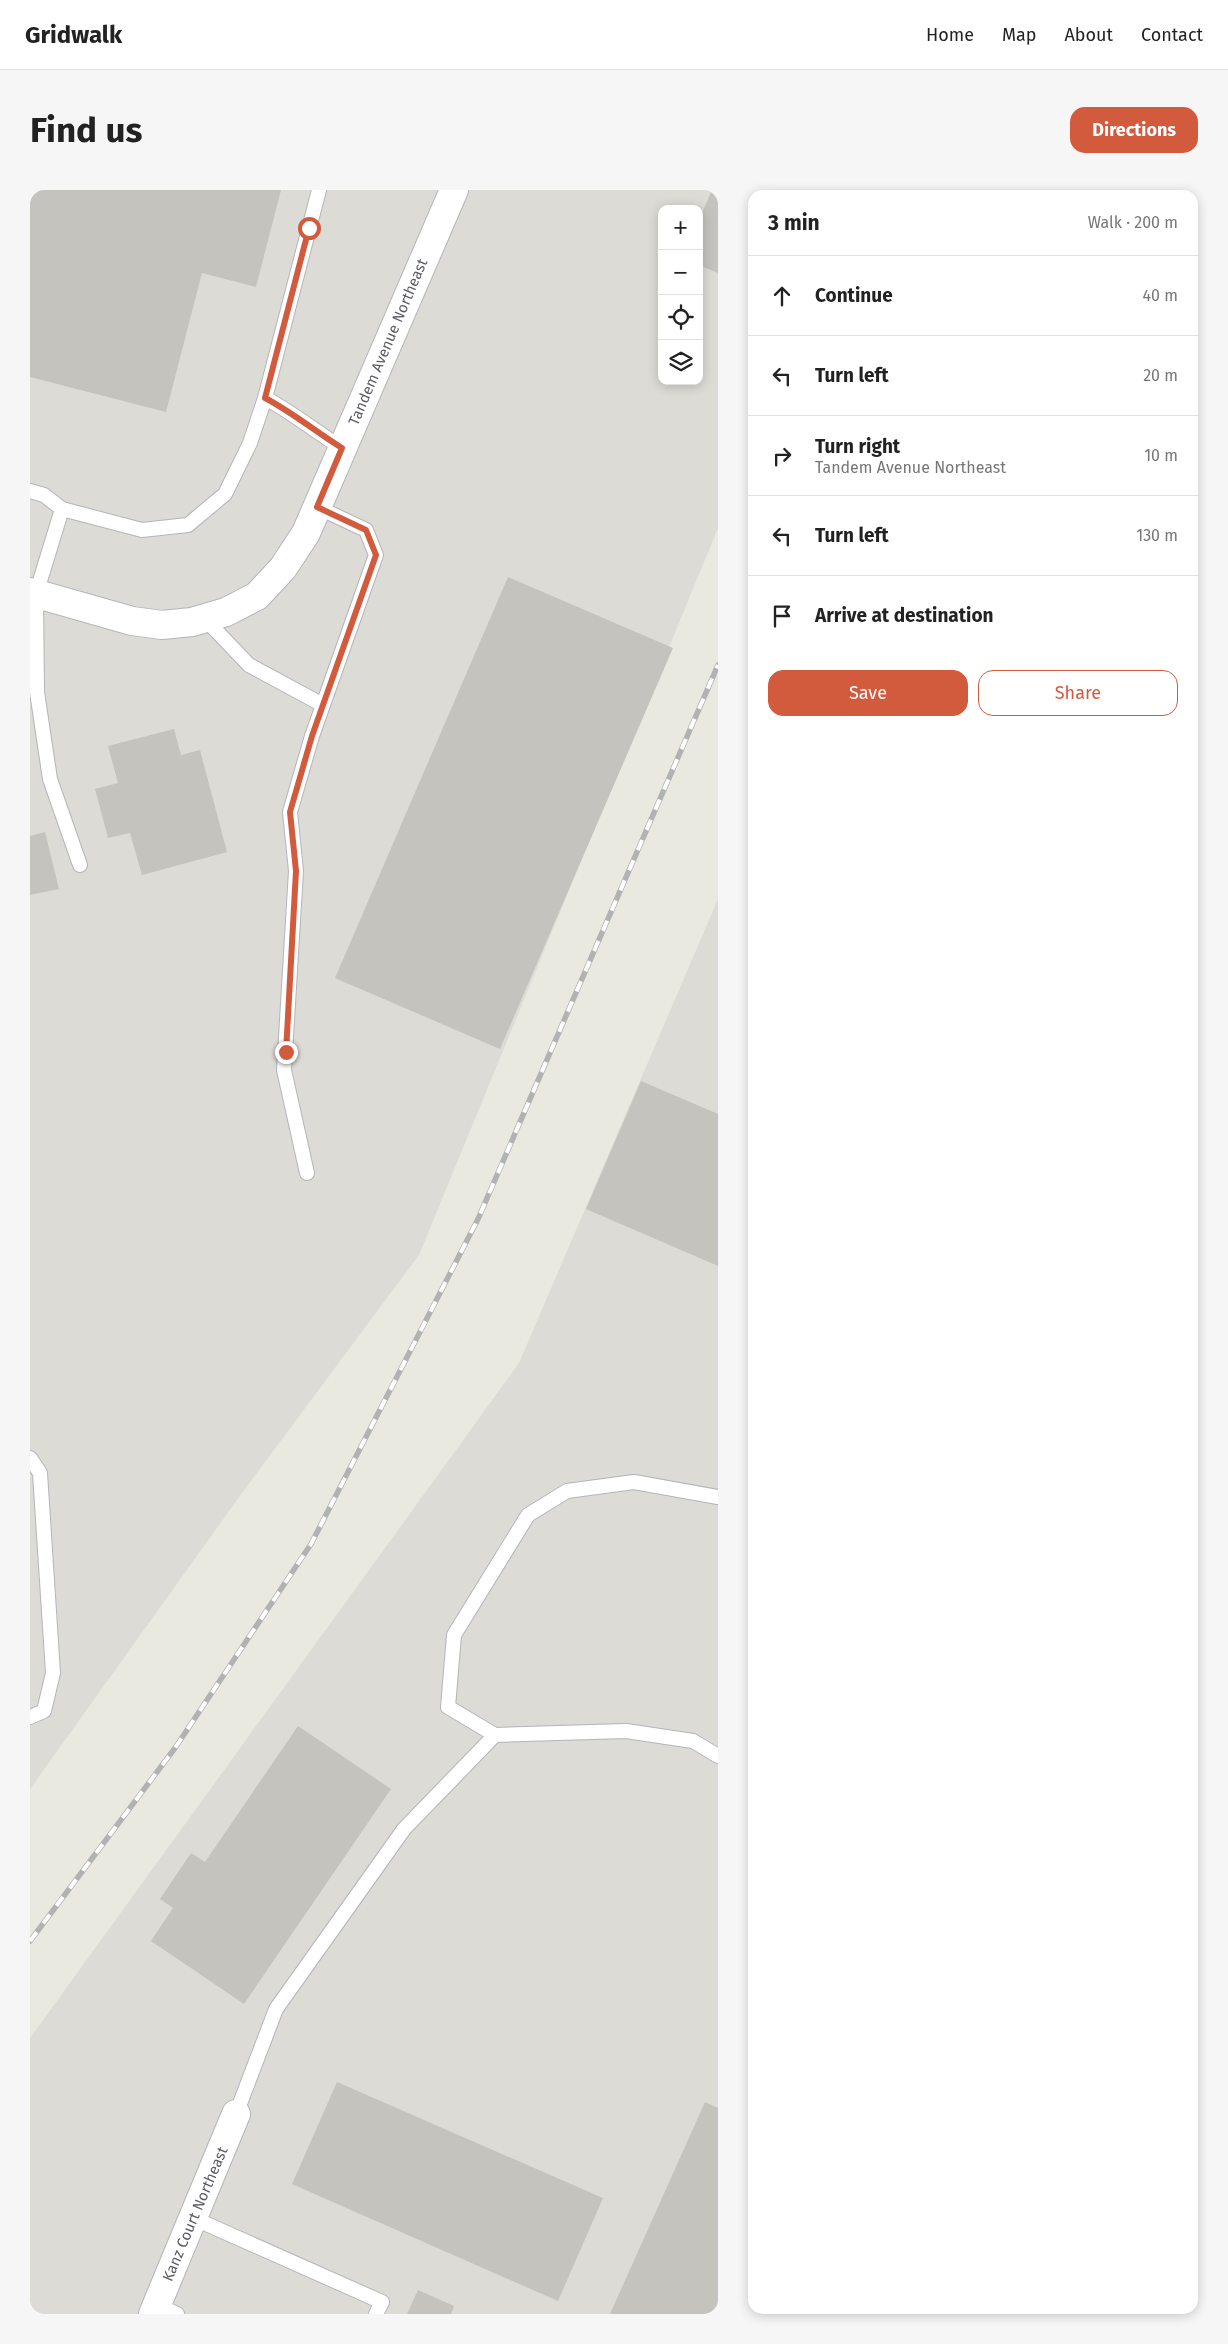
<!DOCTYPE html>
<html lang="en">
<head>
<meta charset="utf-8">
<style>
  body { margin:0; font-family:"Fira Sans",sans-serif; background:#f6f6f6; color:#222 }
  .controls { position:absolute; right:15px; top:15px; display:grid; overflow:hidden; border-radius:10px; box-shadow:0 2px 12px #0003 }
  .controls button { width:45px; height:45px; display:grid; place-items:center; padding:0; border:0; border-bottom:1px solid #e0e0e0; background:#fff; color:#222; font:25px sans-serif }
  .stop { position:absolute; width:15px; height:15px; margin:-11px; border:4px solid #d25b3e; border-radius:50%; background:#fff }
  .stop.end { background:#d25b3e; border-color:#fff; box-shadow:0 1px 5px #0008 }
  .list { margin:0; padding:0; list-style:none }
  h2 { display:flex; justify-content:space-between; align-items:center; height:65px; margin:0; padding:0 20px; font-size:21px }
  h2 small { font-size:16px; font-weight:400; color:#767676 }
  .list li { display:grid; grid-template-columns:32px 1fr auto; gap:15px; align-items:center; box-sizing:border-box; height:80px; padding:0 20px; border-top:1px solid #e0e0e0 }
  .list b { display:block; font-size:19px; white-space:nowrap }
  .list p { margin:0; font-size:16px; white-space:nowrap; color:#767676 }
  .list em { font-size:16px; font-style:normal; color:#767676 }
  .actions { display:flex; gap:10px; padding:15px 20px }
  .actions a { flex:1; padding:11px 0; border:1px solid #d25b3e; border-radius:15px; text-align:center; font-size:18px; color:#d25b3e }
  .actions .main { background:#d25b3e; color:#fff }
  .icon { flex:none; width:28px; height:28px; fill:none; stroke:currentColor; stroke-width:2; stroke-linecap:round; stroke-linejoin:round }
  .map { position:relative; flex:none; width:688px; height:2124px; overflow:hidden; border-radius:15px }
  header { display:flex; align-items:center; gap:30px; box-sizing:border-box; height:70px; padding:0 25px; background:#fff; border-bottom:1px solid #e0e0e0 }
  header strong { font-size:24px }
  nav { display:flex; gap:28px; margin-inline-start:auto; font-size:18px }
  .intro { display:flex; align-items:center; justify-content:space-between; box-sizing:border-box; height:120px; padding:0 30px }
  h1 { margin:0; font-size:35px }
  .button { padding:12px 22px; border-radius:15px; background:#d25b3e; color:#fff; font-size:18px; font-weight:700 }
  main { display:flex; gap:30px; padding:0 30px }
  aside { flex:1; background:#fff; border-radius:15px; box-shadow:0 2px 12px #0003 }
  .map>svg:first-child { display:block }
  .industrial { fill:#dcdbd5; fill-rule:evenodd }
  .building { fill:#c5c3be }
  .lines { fill:none; stroke-linecap:round; stroke-linejoin:round }
  .lane-casing { stroke:#b3b5ba; stroke-width:16 }
  .street-casing { stroke:#b3b5ba; stroke-width:30 }
  .lane { stroke:#fff; stroke-width:14 }
  .street { stroke:#fff; stroke-width:28 }
  .rail-casing { stroke:#b1b2b2; stroke-width:5.5 }
  .rail { stroke:#fff; stroke-width:4; stroke-dasharray:11; stroke-linecap:butt }
  .route { stroke:#d25b3e; stroke-width:6 }
  .labels { text-anchor:middle; dominant-baseline:central; stroke-width:5; stroke-linejoin:round; paint-order:stroke }
  .street-label { font-size:15px; fill:#595b60; stroke:#fff }
</style>
</head>
<body>
<header>
<strong>Gridwalk</strong>
<nav><a>Home</a><a>Map</a><a>About</a><a>Contact</a></nav>
</header>
<div class="intro"><h1>Find us</h1><a class="button">Directions</a></div>
<main>
<div class="map">
<svg width="688" height="2124" viewBox="0 0 688 2124">
  <rect width="100%" height="100%" fill="#eae9e0"/>
  <path class="industrial" d="M0,0h688v338l-299,727 -177,238 -212,296zM632,19h37v172h-37z
    M688,709v1415h-688v-276l489,-675z"/>
  <path class="building" d="M0,0h251l-25,97 -54,-14 -36,139 -136,-35z
    M682,0h6v83l-19,-8v-45z
    M478,387l165,71 -173,401 -165,-71z
    M144,539l7,26 19,-5 27,102 -85,23 -12,-42 -22,5 -13,-49 23,-6 -10,-37z
    M15,642l14,57 -29,6v-59z
    M611,891l77,33v152l-132,-57z
    M268,1536l93,63 -147,215 -93,-63 22,-33 -13,-9 31,-46 14,9z
    M307,1892l266,116 -45,103 -266,-117z
    M675,1912l13,6v206h-108z
    M388,2100l36,16 -3,8h-44z"/>
  <g class="lines">
    <g class="lane-casing">
      <path id="lane" d="M235,208l54,-208
        M0,301l14,4 18,14 -26,85 1,98 13,87 30,86
        M32,319l80,21 46,-5 37,-31 25,-51 15,-45c27,14 51,34 77,50
        M175,429l44,46 74,40
        M277,983l-23,-103 12,-199 -6,-59 22,-76 64,-181 -10,-25 -49,-23
        M0,1268l10,15 13,200 -9,38 -14,6
        M688,1307l-84,-15 -67,9 -39,24 -74,120 -6,72 47,28 131,-4 67,10 25,15
        M206,1924l40,-105 128,-180 91,-94
        M163,2028l189,84 -6,12
        M127,2115l20,9"/>
    </g>
    <g class="street-casing">
      <path id="street" d="M0,402l102,29 30,4 30,-3 34,-10 31,-16 26,-28 23,-35 148,-343
        M123,2124l83,-200"/>
    </g>
    <use href="#lane" class="lane"/>
    <use href="#street" class="street"/>
    <g class="rail-casing">
      <path id="rail" d="M0,1751l145,-193 136,-204 167,-325 240,-554"/>
    </g>
    <use href="#rail" class="rail"/>
  </g>
  <g class="lines">
    <path class="route" d="M256,862l10,-181 -6,-59 22,-76 64,-181 -10,-25 -49,-23 25,-59c-26,-16 -50,-36 -77,-50l44,-170"/>
  </g>
  <g class="labels">
    <g class="street-label">
      <text transform="translate(358 152) rotate(-67)">Tandem Avenue Northeast</text>
      <text transform="translate(165 2024) rotate(-67)">Kanz Court Northeast</text>
    </g>
  </g>
</svg>
<div class="controls">
<button>+</button>
<button>−</button>
<button><svg class="icon" aria-label="locate" viewBox="0 0 24 24"><circle cx="12" cy="12" r="6"/><path d="M12 2v4M12 18v4M2 12h4M18 12h4"/></svg></button>
<button><svg class="icon" aria-label="layers" viewBox="0 0 24 24"><path d="M12 4l9 5-9 5-9-5zM3 14l9 5 9-5"/></svg></button>
</div>
<div class="stop" style="left:279px;top:38px"></div>
<div class="stop end" style="left:256px;top:862px"></div>
</div>
<aside>
<h2>3 min<small>Walk · 200 m</small></h2>
<ul class="list">
<li><svg class="icon" aria-label="ahead" viewBox="0 0 24 24"><path d="M12 20V5M6 11l6-6 6 6"/></svg><div><b>Continue</b></div><em>40 m</em></li>
<li><svg class="icon" aria-label="left" viewBox="0 0 24 24"><path d="M17 20v-9H6M10 6l-5 5 5 5"/></svg><div><b>Turn left</b></div><em>20 m</em></li>
<li><svg class="icon" aria-label="right" viewBox="0 0 24 24"><path d="M7 20v-9h11M14 6l5 5-5 5"/></svg><div><b>Turn right</b><p>Tandem Avenue Northeast</p></div><em>10 m</em></li>
<li><svg class="icon" aria-label="left" viewBox="0 0 24 24"><path d="M17 20v-9H6M10 6l-5 5 5 5"/></svg><div><b>Turn left</b></div><em>130 m</em></li>
<li><svg class="icon" aria-label="arrive" viewBox="0 0 24 24"><path d="M6 21V4h12l-3 4 3 4H6"/></svg><div><b>Arrive at destination</b></div></li>
</ul>
<div class="actions"><a class="main">Save</a><a>Share</a></div>
</aside>
</main>
</body>
</html>
